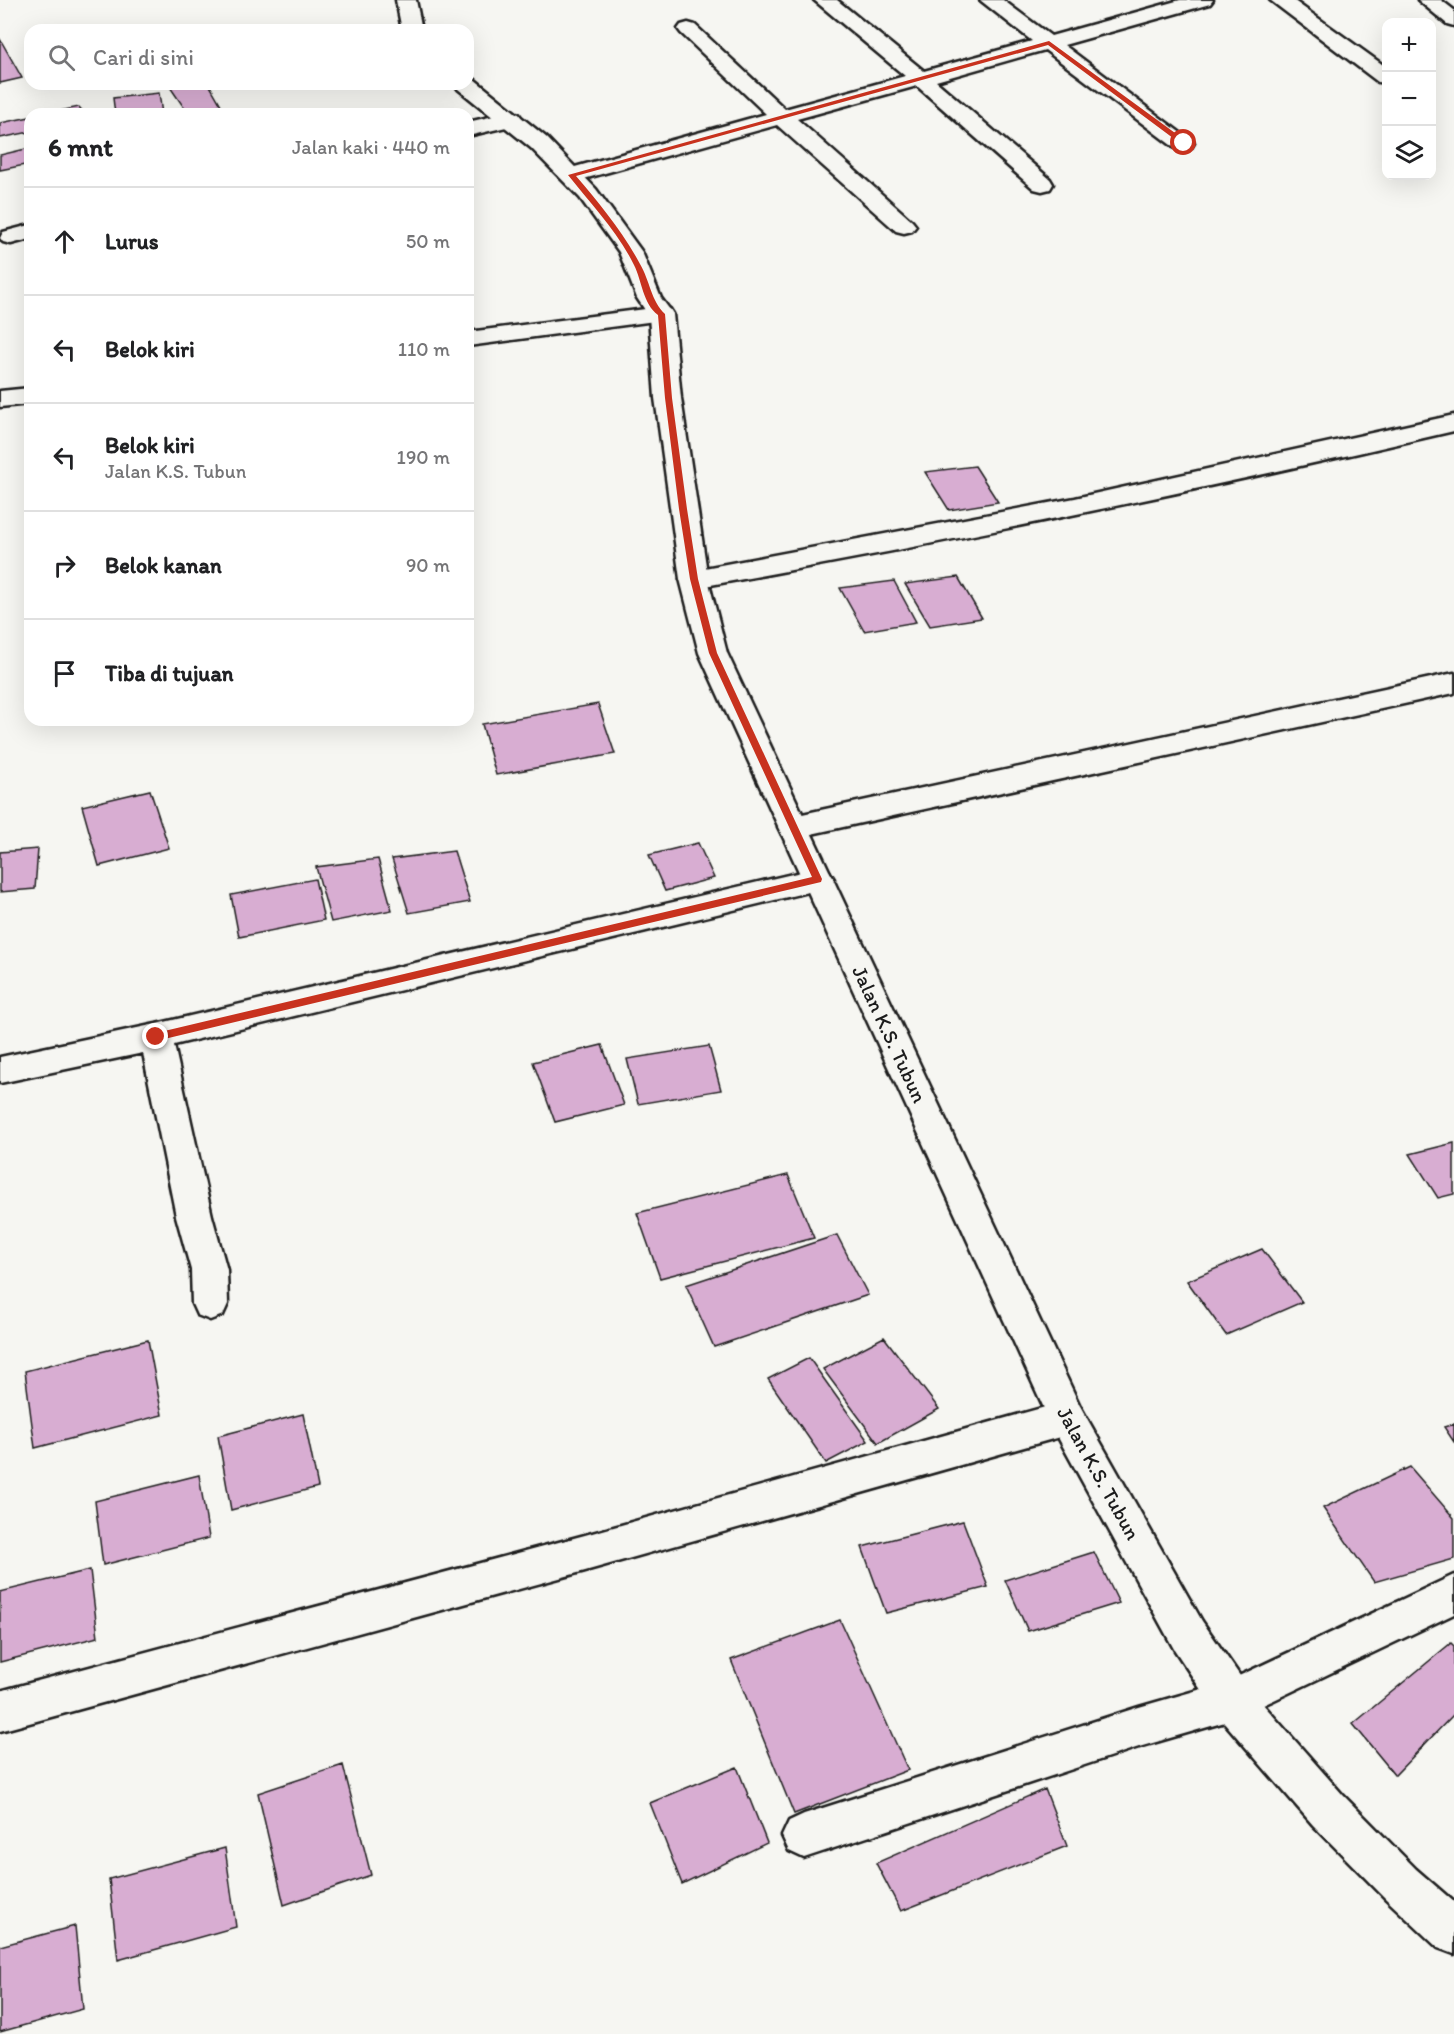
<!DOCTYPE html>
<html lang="id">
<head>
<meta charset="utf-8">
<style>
  body { margin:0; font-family:Itim,sans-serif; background:#f6f6f6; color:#202124 }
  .controls { position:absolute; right:18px; top:18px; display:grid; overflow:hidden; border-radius:12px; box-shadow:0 6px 24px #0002 }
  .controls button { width:54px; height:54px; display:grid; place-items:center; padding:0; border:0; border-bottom:2px solid #e0e0e0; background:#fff; color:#202124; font:30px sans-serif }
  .stop { position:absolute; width:18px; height:18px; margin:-14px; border:4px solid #c8321e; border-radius:50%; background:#fff }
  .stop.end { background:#c8321e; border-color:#fff; box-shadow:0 2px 6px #0008 }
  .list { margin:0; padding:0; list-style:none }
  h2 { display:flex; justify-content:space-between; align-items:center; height:78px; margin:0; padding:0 24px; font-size:26px }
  h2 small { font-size:20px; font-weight:400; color:#757577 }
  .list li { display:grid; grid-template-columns:39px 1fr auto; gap:18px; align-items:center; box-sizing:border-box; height:108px; padding:0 24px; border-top:2px solid #e0e0e0 }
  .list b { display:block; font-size:22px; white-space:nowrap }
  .list p { margin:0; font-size:20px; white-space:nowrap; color:#757577 }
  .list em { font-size:20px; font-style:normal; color:#757577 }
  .icon { flex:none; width:33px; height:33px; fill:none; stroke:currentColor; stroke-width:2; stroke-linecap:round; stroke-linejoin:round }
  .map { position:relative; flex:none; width:1454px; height:2034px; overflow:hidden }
  .search { position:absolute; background:#fff; box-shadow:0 6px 24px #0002; left:24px; top:24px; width:450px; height:66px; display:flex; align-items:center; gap:15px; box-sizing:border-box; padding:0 21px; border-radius:18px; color:#757577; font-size:22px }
  .panel { position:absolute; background:#fff; box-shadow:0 6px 24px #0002; left:24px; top:108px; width:450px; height:618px; border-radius:18px }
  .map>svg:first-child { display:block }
  .building { fill:#d8add2; stroke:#1c1c1c; stroke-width:1.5 }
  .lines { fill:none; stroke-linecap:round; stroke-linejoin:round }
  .minor-casing { stroke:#1c1c1c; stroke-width:5 }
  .tertiary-casing { stroke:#1c1c1c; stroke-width:5 }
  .minor { fill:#f6f6f2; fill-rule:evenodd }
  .tertiary { fill:#f6f6f2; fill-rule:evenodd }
  .route { fill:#c8321e }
  .labels { text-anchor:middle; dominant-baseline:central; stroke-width:5; stroke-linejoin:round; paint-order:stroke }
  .street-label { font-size:21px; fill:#1c1c1c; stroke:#f6f6f2 }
</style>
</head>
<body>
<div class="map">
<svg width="1454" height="2034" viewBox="0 0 1454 2034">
  <rect width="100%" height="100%" fill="#f6f6f2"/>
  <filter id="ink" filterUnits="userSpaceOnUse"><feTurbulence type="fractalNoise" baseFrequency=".0167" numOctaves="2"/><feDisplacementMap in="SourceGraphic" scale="12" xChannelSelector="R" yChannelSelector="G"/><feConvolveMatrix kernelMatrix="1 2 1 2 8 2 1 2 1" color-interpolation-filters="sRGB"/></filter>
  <g filter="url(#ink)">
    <path class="building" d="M0,39l22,39 -22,5z
      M168,84h41l12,21 -34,7z
      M159,93l3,21h-47l-2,-16z
      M79,107l6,7h-40z
      M30,117v15l-30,6v-15z
      M30,148v16l-30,6v-15z
      M975,466l23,36 -49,8 -24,-38z
      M958,577l24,41 -52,8 -25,-42z
      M894,581l22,41 -52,9 -24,-43z
      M598,704l17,50 -119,21 -14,-51z
      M150,790l19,58 -70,18 -17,-60z
      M698,843l16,35 -49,13 -16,-36z
      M38,849l-3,40 -35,3v-40z
      M454,851l16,51 -61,11 -17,-54z
      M378,859l14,51 -61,12 -15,-55z
      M315,879l9,41 -85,17 -8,-42z
      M602,1045l22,60 -69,17 -22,-60z
      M709,1046l12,44 -83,14 -11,-45z
      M1454,1143v51l-16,4 -28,-44z
      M788,1175l26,63 -154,40 -23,-65z
      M837,1235l31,60 -154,52 -28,-62z
      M1262,1249l40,53 -76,33 -39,-54z
      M884,1337l55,72 -61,34 -55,-74z
      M148,1340l14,75 -127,33 -10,-77z
      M809,1358l59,83 -42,22 -58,-84z
      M303,1414l15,73 -87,23 -13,-74z
      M1454,1424v18l-10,-15z
      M1410,1467l44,51v41l-80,23 -51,-74z
      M199,1475l10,63 -106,27 -8,-64z
      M963,1521l25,66 -102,26 -24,-66z
      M1094,1552l25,51 -91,28 -23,-51z
      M90,1570l8,67 -98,25v-70z
      M840,1620l68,150 -114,44 -63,-154z
      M1451,1643l3,3v68l-59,61 -42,-51z
      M343,1765l28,110 -87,30 -26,-112z
      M737,1767l30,76 -85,41 -32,-81z
      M1045,1789l22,57 -166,65 -25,-48z
      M225,1848l11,79 -118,33 -9,-81z
      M75,1926l8,83 -83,23v-86z"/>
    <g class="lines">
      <g class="minor-casing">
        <path id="minor" d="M814,0h23l87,71 108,-30 -52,-41h23l48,36 129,-36h33l-3,4 -146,41 130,98 -3,5 -8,2 -8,-2 -130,-98 -109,31 114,98 3,5 -3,5 -8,2 -8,-2 -117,-103 -120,33 115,102 4,5 -4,5 -8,2 -8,-2 -119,-106 -197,55 -8,2 -8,-2 -3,-5 3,-5 202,-56 -85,-81 -3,-4 3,-4 7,-2 7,2 90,84 120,-33z
          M1270,0h23l93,67v16l-8,-1z
          M1418,0h23l13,10v16l-7,-2z
          M511,112l8,2 3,5 -3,5 -51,12v-14z
          M30,225v14l-19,5 -8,-2 -3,-4 3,-6z
          M661,307l9,2 3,5 -3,5 -202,27v-14z
          M30,388v16l-30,3v-16z
          M1454,415v16c-252,59 -505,111 -760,157l-10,-3 -4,-6 4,-6 10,-3 381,-72z
          M1454,673v20l-661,145 -11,-3 -4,-8 4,-8 11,-3z
          M818,868l11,3 5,8 -5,8 -655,158 38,171 15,54 1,34 -5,11 -13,5 -13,-5 -5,-11 -1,-34 -15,-54 -33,-163 -143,30v-26l156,-33z
          M1067,1401l13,5 6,12 -6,12 -13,5 -482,136 -585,160v-40l585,-156z
          M1454,1575v39l-222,106 -93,27 -335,111 -15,-7 -7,-15 7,-15 15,-7 335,-107 87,-25z"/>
      </g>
      <g class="tertiary-casing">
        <path id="tertiary" d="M396,0h20l6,30h-20z
          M468,78l6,1 73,59 49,51 46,63 19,46 12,16 8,84 27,181 19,74 353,753 122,215 45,65 96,109 73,74 38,33v52l-16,-6 -52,-49 -73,-74 -96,-111 -43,-65 -120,-219 -355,-777 -19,-74 -25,-181 -6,-82 -12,-18 -18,-46 -39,-54 -49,-50 -73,-59 -3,-5h13z"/>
      </g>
      <use href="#minor" class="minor"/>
      <use href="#tertiary" class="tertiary"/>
    </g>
  </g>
  <path class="route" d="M1049,41l137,100v3h-5l-133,-99 -472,131c23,27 47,56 64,88 10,17 11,37 25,50l7,84 15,111 11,70 19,74 105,226 -1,3 -665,159 -4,-1v-6l4,-1 656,-156 -103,-224 -19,-74 -11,-70 -14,-111 -7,-83c-15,-11 -16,-34 -24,-50 -16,-33 -43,-61 -66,-90z"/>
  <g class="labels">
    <g class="street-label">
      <text transform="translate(890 1034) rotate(65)">Jalan K.S. Tubun</text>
      <text transform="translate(1099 1473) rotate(61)">Jalan K.S. Tubun</text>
    </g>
  </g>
</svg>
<div class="controls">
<button>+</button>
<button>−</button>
<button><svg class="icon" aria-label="layers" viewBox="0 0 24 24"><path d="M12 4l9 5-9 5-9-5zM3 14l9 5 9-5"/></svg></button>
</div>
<div class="stop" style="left:1184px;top:143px"></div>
<div class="stop end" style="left:156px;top:1037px"></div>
<div class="search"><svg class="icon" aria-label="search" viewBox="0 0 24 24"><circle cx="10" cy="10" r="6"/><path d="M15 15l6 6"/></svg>Cari di sini</div>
<section class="panel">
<h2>6 mnt<small>Jalan kaki · 440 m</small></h2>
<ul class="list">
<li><svg class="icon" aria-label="ahead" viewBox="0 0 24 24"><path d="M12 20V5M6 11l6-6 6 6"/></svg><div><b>Lurus</b></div><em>50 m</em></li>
<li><svg class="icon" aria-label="left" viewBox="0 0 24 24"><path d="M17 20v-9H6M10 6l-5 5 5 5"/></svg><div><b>Belok kiri</b></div><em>110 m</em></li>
<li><svg class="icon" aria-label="left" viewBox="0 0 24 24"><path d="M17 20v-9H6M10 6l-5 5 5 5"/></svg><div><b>Belok kiri</b><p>Jalan K.S. Tubun</p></div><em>190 m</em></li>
<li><svg class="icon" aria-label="right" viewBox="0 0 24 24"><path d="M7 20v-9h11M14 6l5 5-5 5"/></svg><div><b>Belok kanan</b></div><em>90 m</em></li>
<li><svg class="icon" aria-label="arrive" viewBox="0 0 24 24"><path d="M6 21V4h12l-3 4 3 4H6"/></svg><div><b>Tiba di tujuan</b></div></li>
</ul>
</section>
</div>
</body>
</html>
